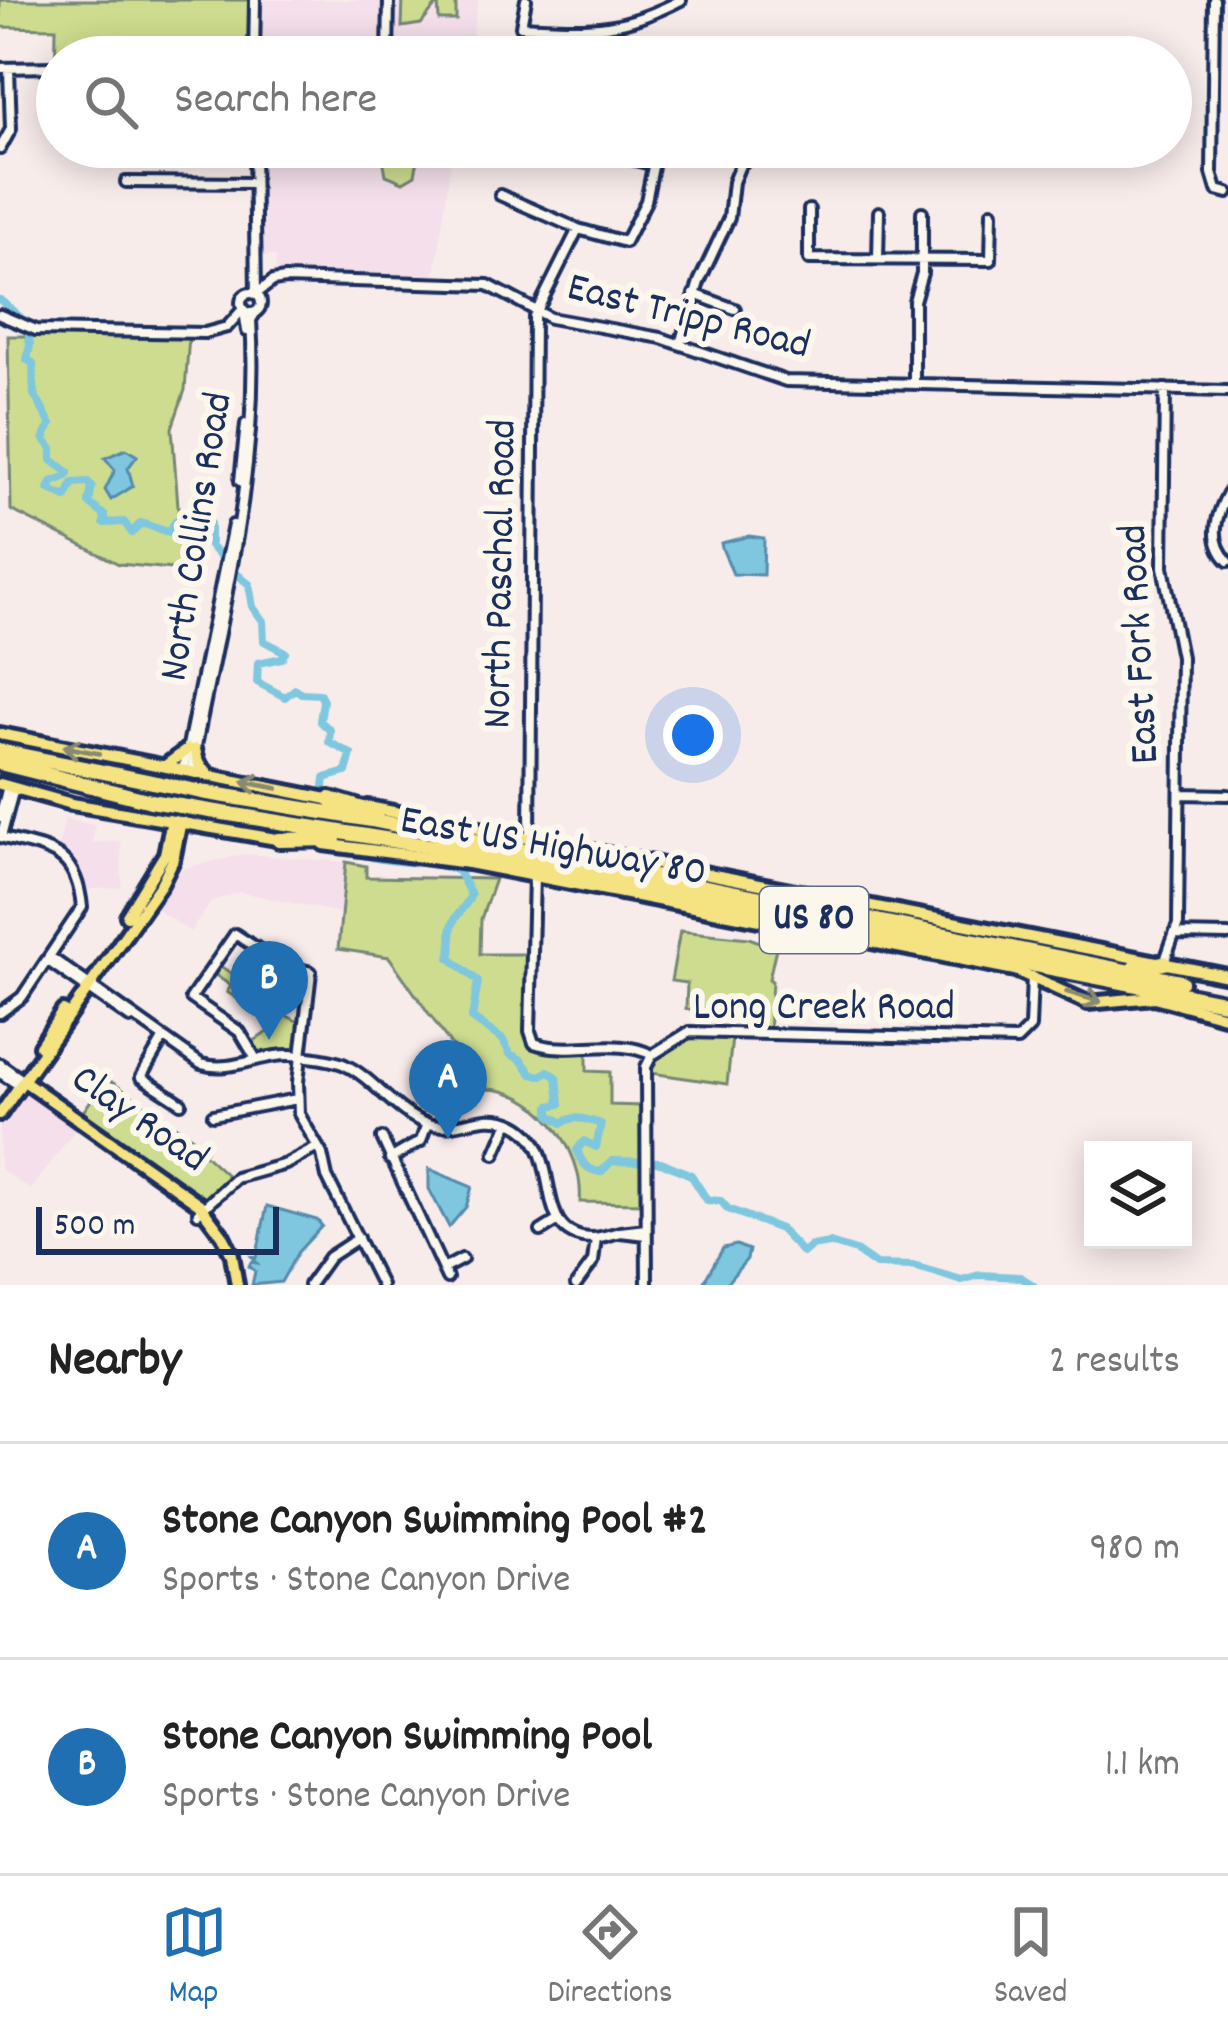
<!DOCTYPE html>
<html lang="en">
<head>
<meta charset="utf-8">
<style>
  body { margin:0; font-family:Dekko,sans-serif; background:#f6f6f6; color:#222 }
  .controls { position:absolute; right:36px; bottom:36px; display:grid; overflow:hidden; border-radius:0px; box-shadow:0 6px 30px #0003 }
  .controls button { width:108px; height:108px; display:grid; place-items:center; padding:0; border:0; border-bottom:3px solid #e0e0e0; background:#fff; color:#222; font:60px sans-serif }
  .scale { position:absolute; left:36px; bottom:30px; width:243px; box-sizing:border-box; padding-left:12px; border:6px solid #1b2f5e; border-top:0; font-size:33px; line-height:42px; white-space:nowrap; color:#1b2f5e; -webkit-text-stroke:9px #fbf7ec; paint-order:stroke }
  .you { position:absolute; left:693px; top:735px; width:42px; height:42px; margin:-30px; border:9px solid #fff; border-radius:50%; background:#1a73e8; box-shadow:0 0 0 18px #1a73e833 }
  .badge { display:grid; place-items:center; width:78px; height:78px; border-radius:50%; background:#1f6fb2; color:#fff; font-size:39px; font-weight:700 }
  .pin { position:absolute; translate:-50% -99px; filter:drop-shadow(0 3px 6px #0008) }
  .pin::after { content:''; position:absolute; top:63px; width:42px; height:36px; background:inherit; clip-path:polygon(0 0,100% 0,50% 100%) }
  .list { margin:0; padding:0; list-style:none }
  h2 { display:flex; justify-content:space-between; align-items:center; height:156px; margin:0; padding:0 48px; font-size:51px }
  h2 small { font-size:39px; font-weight:400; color:#767676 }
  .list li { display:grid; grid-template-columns:78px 1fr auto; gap:36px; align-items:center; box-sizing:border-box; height:216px; padding:0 48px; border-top:3px solid #e0e0e0 }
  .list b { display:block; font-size:45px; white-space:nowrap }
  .list p { margin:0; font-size:39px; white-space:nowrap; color:#767676 }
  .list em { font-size:39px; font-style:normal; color:#767676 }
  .icon { flex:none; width:66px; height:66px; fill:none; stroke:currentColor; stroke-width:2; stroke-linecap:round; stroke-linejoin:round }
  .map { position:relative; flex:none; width:1228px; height:1285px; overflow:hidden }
  .search { position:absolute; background:#fff; box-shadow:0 6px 30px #0003; left:36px; right:36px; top:36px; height:132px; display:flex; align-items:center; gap:30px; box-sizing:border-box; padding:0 42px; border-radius:66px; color:#767676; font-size:45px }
  .sheet { height:588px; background:#fff }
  nav { display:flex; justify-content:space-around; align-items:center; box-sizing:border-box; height:168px; border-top:3px solid #e0e0e0; background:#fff; font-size:33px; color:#767676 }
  nav a { display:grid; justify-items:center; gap:6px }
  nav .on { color:#1f6fb2 }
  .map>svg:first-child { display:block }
  .built { fill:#f4dfea }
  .green { fill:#cedc8f; stroke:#748676; stroke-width:3 }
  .water { fill:#7ec7de; stroke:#568aab; stroke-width:3 }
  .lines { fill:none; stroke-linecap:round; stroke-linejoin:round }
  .river { stroke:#7ec7de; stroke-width:8 }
  .minor-casing { stroke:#1b2f5e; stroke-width:16 }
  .major-casing { stroke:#1b2f5e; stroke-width:20 }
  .highway-casing { stroke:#1b2f5e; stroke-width:22 }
  .minor { stroke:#fbf7ec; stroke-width:8 }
  .major { stroke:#f5e382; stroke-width:10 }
  .highway { stroke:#f5e382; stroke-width:14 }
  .highway-bridge-casing { stroke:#1b2f5e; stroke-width:22; stroke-linecap:butt }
  .highway-bridge { stroke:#f5e382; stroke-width:14 }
  .oneway { stroke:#888970 }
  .labels { text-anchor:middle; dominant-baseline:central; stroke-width:12; stroke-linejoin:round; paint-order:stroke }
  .shield { fill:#fbf7ec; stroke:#5e6b89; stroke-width:3 }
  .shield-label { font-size:39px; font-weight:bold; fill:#1b2f5e }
  .street-label { font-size:42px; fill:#1b2f5e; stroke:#fbf7ec }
</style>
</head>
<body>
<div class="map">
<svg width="1228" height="1285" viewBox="0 0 1228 1285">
  <rect width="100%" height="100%" fill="#f8eceb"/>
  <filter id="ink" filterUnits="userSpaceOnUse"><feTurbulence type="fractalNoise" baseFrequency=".00833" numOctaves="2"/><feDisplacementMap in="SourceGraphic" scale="24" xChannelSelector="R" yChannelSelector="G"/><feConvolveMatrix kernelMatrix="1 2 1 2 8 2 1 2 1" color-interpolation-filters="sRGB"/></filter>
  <g filter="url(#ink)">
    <path class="built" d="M260,0h218l-9,57h-210z
      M258,147h195l-18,129h-159v-20h-19z
      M65,819l30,6 -3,18 29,-2 1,47 -29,1 -16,6 -12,-32 -9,-8z
      M245,854l101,8 -5,51 -101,-21 -28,9 -22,31 -36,-25 28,-38z
      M27,1095l49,34 -45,61 -31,-21v-45l19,-27z"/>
    <path class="green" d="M0,0h250v57h-193l-3,90 2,-119 -56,-1z
      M403,0h53v20h-17l-1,-17 -17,21 -19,3z
      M381,147h39l-5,28 -12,7 -17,-7z
      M8,336h181l-4,54 -13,38 11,142 -64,-6 -108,-54z
      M346,862l20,4v11l129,2 -14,40 -1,35h47l3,92 57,4v21l23,1v33l33,1v97l-63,-1c5,-53 -44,-116 -98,-113l-93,-132 -51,-8z
      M680,931l69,7 27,10 -7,31 3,2 -3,52 -15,-1v-22l-68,-1 1,-26 -16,-2z
      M217,964l20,13 5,-7 40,25 -5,16 26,13 -4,27 -43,3 -5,-11 21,-14 -7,-12 -38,-25 4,-6 -20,-14z
      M689,1035l43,3 -5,46 -76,-11 5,-13z
      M106,1078l101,70 -3,6 26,24 -27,24 -122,-87z"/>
    <path class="water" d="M126,449l11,7 -9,12 5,18 -22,14 -6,-10 10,-20 -10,-12z
      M749,536l15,2 -1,37 -30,-1 -11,-26 -1,-5z
      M429,1169l43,18 -6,20 -17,20 -20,-38z
      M267,1206l50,14 5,6 -24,26 -17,30 -29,3 3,-14 -6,-5 2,-4 6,1 -5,-6 4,1z
      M736,1245l13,5 -2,9 -22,26h-23l21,-37z"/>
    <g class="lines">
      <path class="river" d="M0,300l27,23 3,22 -3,15 6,3 1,31 17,31 -7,13 8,11v11l16,12 -1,4 -15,6 -3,7 17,8 7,-14 15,-1 4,4 -3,17 16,13 -1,7 20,-1 8,11 9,-10 27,9 9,-12 5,2 15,-12 1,11 12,3v22c14,14 24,27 39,38l4,23 10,14 1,20 21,11 -3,6 -24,5 -1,19 28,15 10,-8 6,4 19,1 3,7 -3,20 10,9 -1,12 22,12 -5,18 -21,6 -1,9
        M355,851c32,16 71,6 103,20l13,24c-5,11 -11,15 -16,24 -8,15 0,25 -5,39l28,23 -6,37 31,22 7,14 10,5 12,15 9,2 7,-5 9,6 3,27 -10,2v9l13,8c10,-9 26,-3 38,1l-5,23 -12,-6 -7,9c5,13 9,20 24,22l11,-11 49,1 30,13 16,25 14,1 7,8 52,20 23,24 8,-7 19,-3 26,8 20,14 37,1 49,14 17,-5 41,2 13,8"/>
      <g class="minor-casing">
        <path id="minor" d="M526,0l-5,26c68,3 96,7 160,-26
          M1214,0l-2,173 5,17 11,3
          M254,57l1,-57
          M388,57l1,-57
          M0,68l54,-1
          M254,147l2,147
          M608,147l11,9 32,8
          M869,147h10
          M0,149l11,-20 -2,-60
          M126,182l128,1
          M500,195l78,34 47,13 21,-41 11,-54
          M809,210v49l182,1 1,-48
          M878,259l1,-47
          M241 303a10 10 0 1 1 20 0a10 10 0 1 1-20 0Z
          M256,294l17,-13 12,-2 203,6 62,33 111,20 125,43 442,10
          M694,294l41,15
          M244,311l3,20
          M0,315l36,15 169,3 22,-6 16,-18
          M680,344l19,-62 30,-64 4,-36 7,-17 22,-18
          M914,383v-82l8,-28v-61
          M240,481l6,-57
          M1228,493c-12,22 -20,48 0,68
          M183,770l50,-245
          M191,772c28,-149 70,-300 60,-452l5,-8
          M1180,794l48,1
          M0,817l8,-31
          M0,837c48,13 76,11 82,70l-60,90 -22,16
          M1,837l13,-49
          M530,838l4,-521 44,-88
          M534,876l-4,155 4,12c37,13 82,-7 118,12
          M1177,934l51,1
          M50,957l151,107c34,10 64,-14 99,-8 15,2 32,3 45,9 30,14 51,49 83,59 28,8 54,-13 82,-2 60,23 16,116 83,116 8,0 18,-4 27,-6
          M48,961l82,57
          M1164,963l14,-39 3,-267 -18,-90 2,-178
          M163,1039l-22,38 40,26
          M256,1059l-16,-27 -49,-34 44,-64 48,31 28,7 -13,110 1,32 23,40 5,23 54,108
          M0,1064l24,17
          M0,1073l20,13
          M213,1115l84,-16
          M382,1138l65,140
          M495,1154l14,-32
          M390,1159l31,-18 6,-18
          M198,1213l38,-35 50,-14 32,-17
          M646,1229l-26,3 26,3
          M541,1231l16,-10
          M443,1269l19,-10
          M309,1285l20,-28 29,-19
          M576,1285l17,-23 3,-24
          M647,1285l-1,-218 6,-12 37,-23 328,8 13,-13 2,-51"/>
      </g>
      <g class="major-casing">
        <path id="major" d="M0,734l332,66
          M195,749l3,13 9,11
          M165,766l23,-17
          M0,784l72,20 210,36
          M368,807l860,169
          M324,844l144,19 547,107 73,33 66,-6 74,20
          M127,916l38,-62 8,-39
          M40,1046l23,-35
          M24,1081l175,123 24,32 9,19 5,30
          M0,1114l161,-230 12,-24 9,-44"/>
      </g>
      <g class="highway-casing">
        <path id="highway" d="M0,751l167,34
          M0,763l151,38
          M202,792l169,28 810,162
          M330,799l46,14
          M198,809l261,42 769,152
          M279,840l55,-1
          M1134,968l30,-5"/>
      </g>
      <use href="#minor" class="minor"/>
      <use href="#major" class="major"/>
      <use href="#highway" class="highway"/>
      <g class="highway-bridge-casing">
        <path id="highway-bridge" d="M167,785l35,7
          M151,801l47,8"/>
      </g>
      <use href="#highway-bridge" class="highway-bridge"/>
    </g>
    <defs><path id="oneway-shaft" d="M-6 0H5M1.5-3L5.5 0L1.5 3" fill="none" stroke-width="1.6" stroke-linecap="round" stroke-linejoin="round" transform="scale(3)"/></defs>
    <g class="oneway">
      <use href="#oneway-shaft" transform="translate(81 750) rotate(-169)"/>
      <use href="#oneway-shaft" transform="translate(260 785) rotate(-169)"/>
      <use href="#oneway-shaft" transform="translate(1084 997) rotate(16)"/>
    </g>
  </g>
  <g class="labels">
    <rect class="shield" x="760" y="887" width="108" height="66" rx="9"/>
    <g class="shield-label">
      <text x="814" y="920">US 80</text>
    </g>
    <g class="street-label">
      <text transform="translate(688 319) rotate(14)">East Tripp Road</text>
      <text transform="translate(199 537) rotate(-81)">North Collins Road</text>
      <text transform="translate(503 574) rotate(-89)">North Paschal Road</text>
      <text transform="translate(1142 644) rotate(-93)">East Fork Road</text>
      <text transform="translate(553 849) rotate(10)">East US Highway 80</text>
      <text x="824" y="1010">Long Creek Road</text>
      <text transform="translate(138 1121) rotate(35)">Clay Road</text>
    </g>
  </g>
</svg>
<div class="controls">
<button><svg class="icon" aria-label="layers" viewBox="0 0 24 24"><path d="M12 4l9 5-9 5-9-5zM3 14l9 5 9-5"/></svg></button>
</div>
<div class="scale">500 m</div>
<div class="you"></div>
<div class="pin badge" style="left:448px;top:1139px">A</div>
<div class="pin badge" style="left:269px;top:1040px">B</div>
<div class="search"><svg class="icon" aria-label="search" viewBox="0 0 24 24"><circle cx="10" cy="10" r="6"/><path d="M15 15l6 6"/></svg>Search here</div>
</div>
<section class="sheet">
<h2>Nearby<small>2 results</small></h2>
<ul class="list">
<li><span class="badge">A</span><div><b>Stone Canyon Swimming Pool #2</b><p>Sports · Stone Canyon Drive</p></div><em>980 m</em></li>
<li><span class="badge">B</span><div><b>Stone Canyon Swimming Pool</b><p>Sports · Stone Canyon Drive</p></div><em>1.1 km</em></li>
</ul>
</section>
<nav>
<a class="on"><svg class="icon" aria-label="map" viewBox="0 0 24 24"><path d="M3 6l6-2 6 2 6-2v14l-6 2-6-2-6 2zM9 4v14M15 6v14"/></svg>Map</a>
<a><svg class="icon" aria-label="directions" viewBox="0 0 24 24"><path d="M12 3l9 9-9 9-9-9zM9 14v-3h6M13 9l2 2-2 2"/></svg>Directions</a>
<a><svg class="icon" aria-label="saved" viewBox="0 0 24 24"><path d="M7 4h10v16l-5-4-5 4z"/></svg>Saved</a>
</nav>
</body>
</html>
